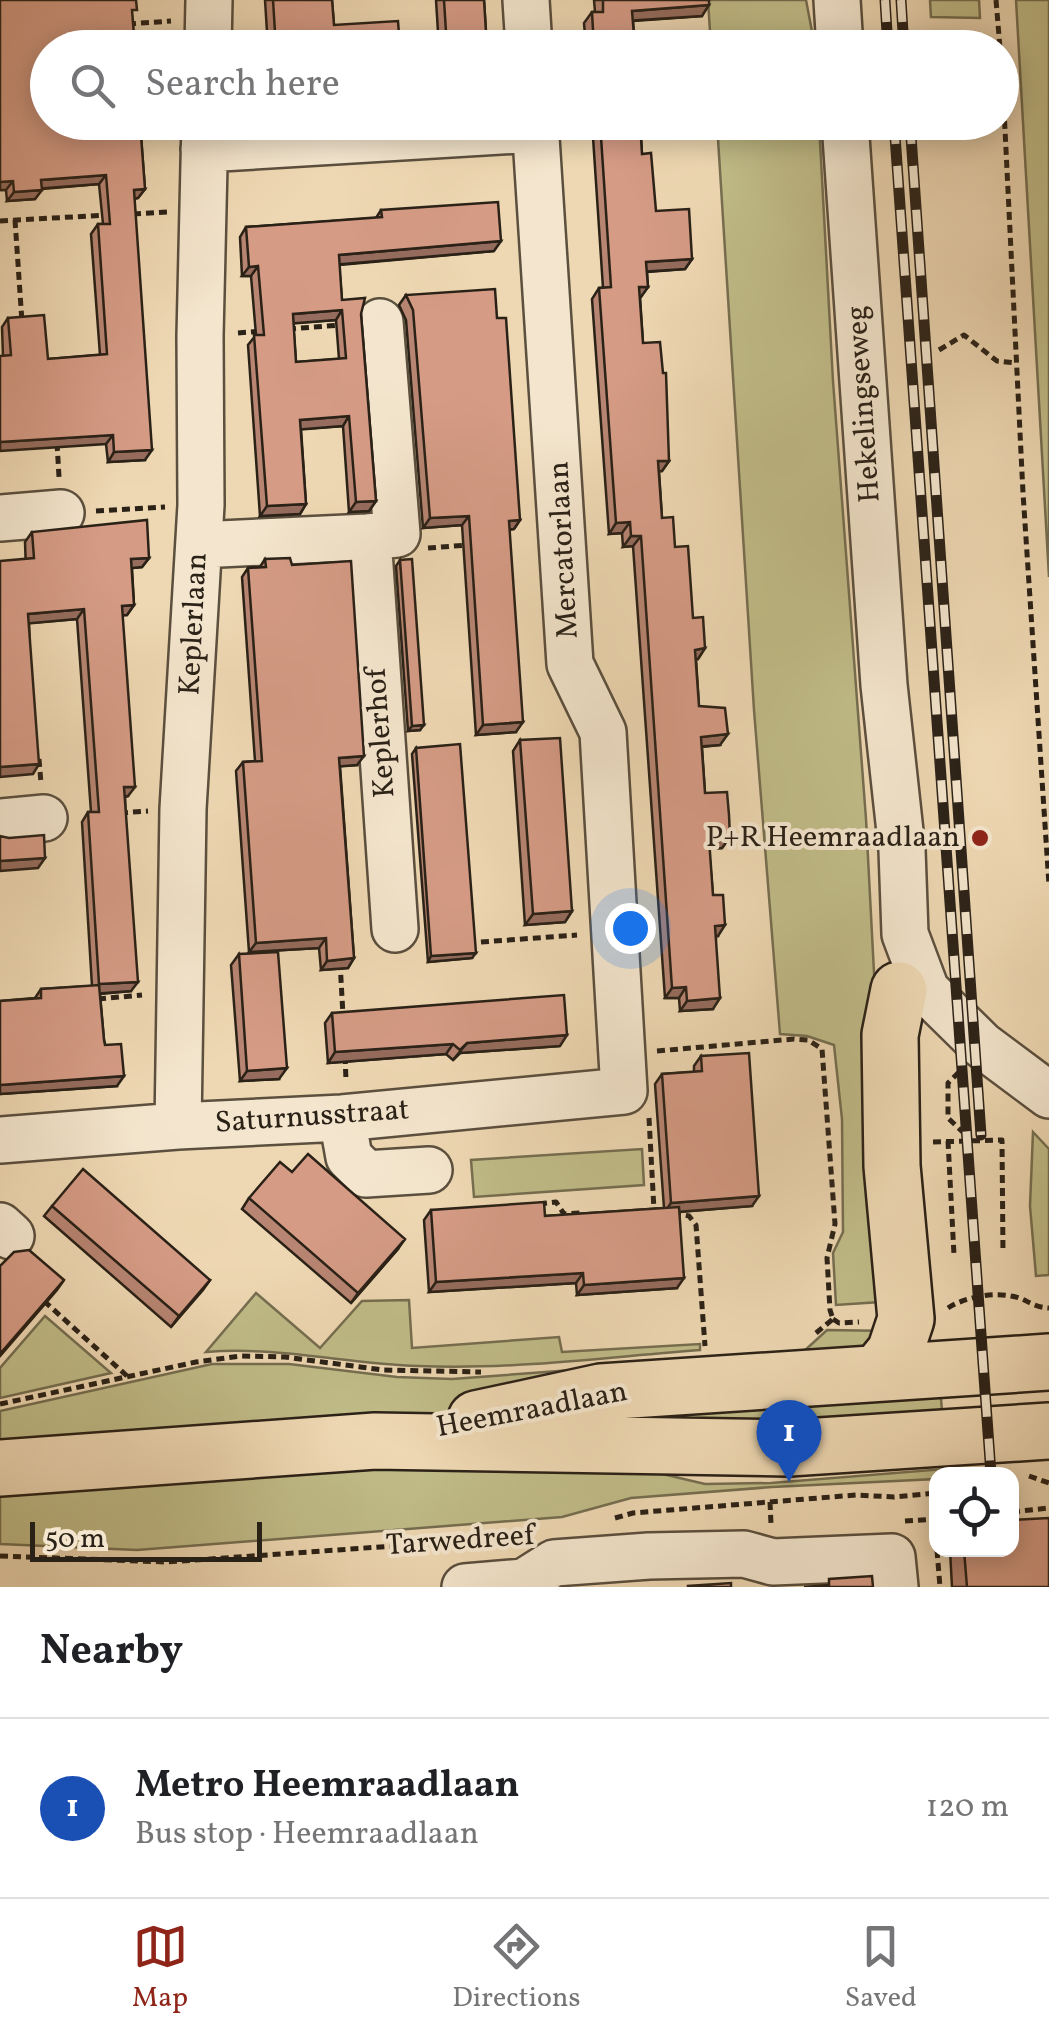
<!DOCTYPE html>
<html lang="en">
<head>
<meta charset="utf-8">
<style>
  body { margin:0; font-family:Vollkorn,serif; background:#f2f2f2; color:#202124 }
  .controls { position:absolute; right:30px; bottom:30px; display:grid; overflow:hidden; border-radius:20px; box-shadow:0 5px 25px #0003 }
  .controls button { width:90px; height:90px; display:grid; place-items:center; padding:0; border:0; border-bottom:2px solid #e0e0e0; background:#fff; color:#202124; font:50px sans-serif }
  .scale { position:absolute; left:30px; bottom:25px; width:232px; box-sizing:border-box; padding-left:10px; border:5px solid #2a2117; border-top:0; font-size:28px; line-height:35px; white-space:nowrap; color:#2a2117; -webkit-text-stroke:8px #f4e6ce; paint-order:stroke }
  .you { position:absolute; left:630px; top:928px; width:35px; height:35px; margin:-25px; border:8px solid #fff; border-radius:50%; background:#1a73e8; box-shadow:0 0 0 15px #1a73e833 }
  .badge { display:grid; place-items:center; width:65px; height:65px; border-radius:50%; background:#8f2418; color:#fff; font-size:32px; font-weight:700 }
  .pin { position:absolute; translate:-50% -82px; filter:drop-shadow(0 2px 5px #0008) }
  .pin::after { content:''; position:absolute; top:52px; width:35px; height:30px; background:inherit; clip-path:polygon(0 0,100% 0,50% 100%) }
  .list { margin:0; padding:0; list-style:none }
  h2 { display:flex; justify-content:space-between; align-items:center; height:130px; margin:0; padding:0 40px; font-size:42px }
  h2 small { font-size:32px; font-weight:400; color:#757577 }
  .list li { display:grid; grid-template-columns:65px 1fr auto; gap:30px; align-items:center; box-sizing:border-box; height:180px; padding:0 40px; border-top:2px solid #e0e0e0 }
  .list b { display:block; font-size:38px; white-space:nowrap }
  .list p { margin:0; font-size:32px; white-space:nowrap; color:#757577 }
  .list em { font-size:32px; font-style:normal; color:#757577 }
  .icon { flex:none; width:55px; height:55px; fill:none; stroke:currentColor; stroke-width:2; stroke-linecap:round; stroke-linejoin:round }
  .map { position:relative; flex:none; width:1049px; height:1587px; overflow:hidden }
  .search { position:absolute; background:#fff; box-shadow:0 5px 25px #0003; left:30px; right:30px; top:30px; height:110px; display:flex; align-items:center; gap:25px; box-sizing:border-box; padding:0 35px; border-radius:55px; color:#757577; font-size:38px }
  .sheet { height:310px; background:#fff }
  nav { display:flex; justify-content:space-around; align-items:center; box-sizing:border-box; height:140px; border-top:2px solid #e0e0e0; background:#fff; font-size:28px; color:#757577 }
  nav a { display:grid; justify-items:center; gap:5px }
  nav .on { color:#8f2418 }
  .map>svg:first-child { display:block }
  .green { fill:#c0bc88; stroke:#756e50; stroke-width:2.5 }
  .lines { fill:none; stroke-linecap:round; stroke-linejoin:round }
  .minor-casing { stroke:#5b4f3e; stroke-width:50 }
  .major-casing { stroke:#2a2117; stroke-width:60 }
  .path { stroke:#2a2117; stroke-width:5; stroke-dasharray:8 5; stroke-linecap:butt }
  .minor { stroke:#f4e6ce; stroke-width:45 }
  .major { stroke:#eed8b3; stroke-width:55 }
  .rail-casing { stroke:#2a2117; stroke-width:11 }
  .rail { stroke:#f4e6ce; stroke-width:8; stroke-dasharray:22; stroke-linecap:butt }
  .wall { fill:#b78572; stroke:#2a2117; stroke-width:2.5; fill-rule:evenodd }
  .shaded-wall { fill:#956c5d; stroke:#2a2117; stroke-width:2.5 }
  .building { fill:#d59b85; stroke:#2a2117; stroke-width:2.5; fill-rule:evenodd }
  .poi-dot { fill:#8f2418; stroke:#f4e6ce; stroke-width:4 }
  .labels { text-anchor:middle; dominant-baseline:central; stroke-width:8; stroke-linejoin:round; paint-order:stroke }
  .street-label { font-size:30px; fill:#2a2117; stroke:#f4e6ce }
  .poi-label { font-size:30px; fill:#2a2117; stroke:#f4e6ce; text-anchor:end }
</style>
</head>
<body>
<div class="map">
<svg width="1049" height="1587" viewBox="0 0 1049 1587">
  <rect width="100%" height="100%" fill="#eed8b3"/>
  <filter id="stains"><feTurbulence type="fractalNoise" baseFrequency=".002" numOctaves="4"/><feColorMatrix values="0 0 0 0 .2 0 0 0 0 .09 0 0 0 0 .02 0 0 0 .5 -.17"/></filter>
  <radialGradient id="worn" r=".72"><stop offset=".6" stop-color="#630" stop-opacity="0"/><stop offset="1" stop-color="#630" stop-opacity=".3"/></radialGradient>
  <path class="green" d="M708,0h98l9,47h-104z
    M930,0h49l1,18 -49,-1z
    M1016,0h33v577z
    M717,123h102l14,258 33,438 9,173 5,310 -44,3 -3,-52 10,-21 -1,-113 -8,-74 -27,-9 -27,-2 -26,-324z
    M1033,1132l16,17v126l-13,1 -6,-70z
    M642,1149l2,36 -170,12 -3,-37z
    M256,1293l64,55 42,-47 47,-1 3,48 147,-11 3,15 138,-8v6c-93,7 -188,20 -282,16 -71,-2 -140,-20 -212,-14z
    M45,1316l66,57 -111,25v-30z
    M827,1330l63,1 -13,19 -414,70 -463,33v-42l212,-47h77l108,13 55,2 350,-26z
    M940,1386l2,25 -291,21 -80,-14z
    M573,1453l132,31 66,-1 173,-14v5h-8v5l-164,8 -141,11 -69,19 -425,33 -137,-6v-57z"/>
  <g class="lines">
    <g class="minor-casing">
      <path id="minor" d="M526,0l3,48
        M837,0l3,48
        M208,48l1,-48
        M845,122l39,563 18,165 3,84 21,56 56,55 67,50
        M204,149l331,-20
        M0,518l61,-5
        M368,537l29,-3 -17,-212
        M199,545l169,-8 27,392
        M0,822l44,-4
        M342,1118l7,39 17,17 63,-4
        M178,1126l5,-317 18,-304 -1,-169 5,-214
        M0,1140l178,-14 164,-8 282,-27 -21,-359 -33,-68 -35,-542
        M0,1226l11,10
        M465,1587l59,-5 30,-19 95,-7 95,-2 29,8 119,-5 3,30"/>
    </g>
    <g class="major-casing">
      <path id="major" d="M878,1373l17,-21 11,-33 -14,-153 -2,-131 9,-45
        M476,1419l125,-27 448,-30
        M0,1468l375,-27 414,7 260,-17"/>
    </g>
    <path class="path" d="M996,0l4,48
      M128,24l43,-3
      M1002,69l21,424 26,392
      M133,214l34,-2
      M15,220l7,102
      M0,221l107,-6
      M288,329l53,-4
      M238,333l24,-2
      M939,350l25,-15 33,26 19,2
      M57,443l2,34
      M96,511l69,-4
      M428,548l39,-3
      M39,759l2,24
      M120,813l28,-2
      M468,943l109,-8
      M340,962l3,53
      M98,999l44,-4
      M657,1051l137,-12 14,1 14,9 13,175 -8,34 3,52 3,9
      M345,1056l1,24
      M959,1072l-11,11v35l22,21
      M649,1118l5,92h3
      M948,1141l6,114
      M933,1142l69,-2 1,113
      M539,1204l17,-2 8,12 17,-1
      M673,1213l16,3 7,9 9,121
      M44,1301l83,75
      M948,1308c15,-10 43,-16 63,-12 15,2 20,11 38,12
      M833,1319l6,4 20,-1
      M816,1333l17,-14
      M0,1404l196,-42 45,-6 44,1 98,13 98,2
      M1029,1476l20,7
      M933,1494l3,49
      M770,1502l1,22
      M1012,1512l37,-4
      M615,1518l18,-5 223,-18 38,2 42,-4
      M905,1521l31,-2
      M937,1550l3,37
      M0,1556l167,6 354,-25"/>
    <use href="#minor" class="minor"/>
    <use href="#major" class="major"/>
    <g class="rail-casing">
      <path id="rail" d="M885,0l3,48
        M901,0l3,48
        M894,122l97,1352
        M910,122l71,1013"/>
    </g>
    <use href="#rail" class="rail"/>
  </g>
  <path class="wall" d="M0,0l132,16 13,173 -7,9 -4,1 11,261 -37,2 -2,-18 -103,-88 -1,-29 6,-9 40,41 52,-4 -9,-121 7,-10h5l-4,-40 -57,5 -7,10 -28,2 -1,-11h-6z
    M265,0h67l2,25 66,23h-132z
    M436,0h48l3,48h-48z
    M594,0h115l-7,16 -69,5 2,27h-49l-2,-25 8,-11h3z
    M592,122h48l2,32 14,57 36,48 -7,10 -38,3 1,15 -8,10 3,46 26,118 -7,10h-3l3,47 13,29 18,71 12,30 -7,11h-2l3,47 21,39 -18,2 3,46 25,44 -8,11 -13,1 4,46 5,41h-2l-3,73 -33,2 -1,-13h-14l-32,-452 -10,1 -1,-14 -13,1 -17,-235 7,-11h4z
    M381,210l113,41 -155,14 3,35 19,14 15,187 -7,10 -20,1 -6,-86 -42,3 5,75 -6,10 -40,2 -12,-171 8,-10 -5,-59h-9l-2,-39 6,-10 130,-9zM336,320l3,39 -43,3 -3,-39z
    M406,295l114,225 -6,9 -5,1 7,202 -40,3 -14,-210 -39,3 -17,-208 -7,-15z
    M32,532l117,26 -7,9 -10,1 2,37 -7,10h-5l6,181 -3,1 6,194 -31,3 4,46 13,46 -117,8v-93l35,-3 6,-9 51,-3 -10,-164 6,-10h3l-14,-193 -48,4 4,151 -8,-232z
    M265,559l92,206 -17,1 14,192 -6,10 -27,2 -2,-22 -70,4 -13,-181 7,-9 12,-1 -13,-184 6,-9 12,-1z
    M400,560l20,170 -12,1 -12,-165z
    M520,740l52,171 -7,11 -40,3 -12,-174z
    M416,748l56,210 -44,4 -16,-208z
    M239,954l40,125 -39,2 -9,-116z
    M332,1013l228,33 -100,7 -7,7 -7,-6 -118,9 -3,-40z
    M701,1056l51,150 -73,6 -2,76 -100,7 -1,-12 -147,9 -5,-72 7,-10 114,6 119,-8 -9,-124 7,-10 32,-2v-6z
    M292,1172l106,77 -47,54 -109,-94 7,-11z
    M52,1206l158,74 -39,47 -127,-111z
    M950,1550h62l37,37h-97z"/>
  <path class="shaded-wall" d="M709,5l-7,11 -77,5 7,-10z
    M106,175l-7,9 -65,5 7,-9z
    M13,181l-7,9h-6v-8z
    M145,189l-7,9 -11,1 7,-9z
    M42,190l-7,9 -28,2 7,-9z
    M501,241l-7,10 -162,14 7,-10z
    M692,259l-7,10 -46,3 7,-10z
    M258,266l-7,10h-9l7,-9z
    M639,287h9l-7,10 -9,1z
    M342,310l-6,10 -50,4 7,-10z
    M349,416l-6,10 -49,4 6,-10z
    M113,435l-7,9 -106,7v-9z
    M152,450l-7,10 -37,2 6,-10z
    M658,461h11l-7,10 -11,1z
    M376,501l-7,10 -20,1 7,-10z
    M306,504l-6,10 -40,2 7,-10z
    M469,516l-7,9 -39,3 7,-10z
    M520,520l-6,9 -12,1 7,-9z
    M630,522l-8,11 -13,1 7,-11z
    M631,536h10l-8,10 -10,1z
    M149,558l-7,9 -18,2 7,-10z
    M134,605l-7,10 -12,1 7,-10z
    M84,609l-7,10 -55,5 6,-10z
    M705,648l-7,11 -10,1 7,-10z
    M523,722l-7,10 -40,3 7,-10z
    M424,725l-4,5 -12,1 4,-5z
    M728,734l-8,11 -26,2 7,-10z
    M364,756l-7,9 -24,2 6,-9z
    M39,764l-6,10 -33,3v-10z
    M124,787h11l-7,9 -11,1z
    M730,837l-8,11 -21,1 8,-10z
    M45,858l-7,10 -38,3v-10z
    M572,911l-7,11 -40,3 8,-11z
    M725,925l-7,11 -11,1 8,-11z
    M326,938l-7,10 -70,4 7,-9z
    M476,953l-4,5 -44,4 3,-6z
    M354,958l-6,10 -27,2 6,-9z
    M138,982l-7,9 -39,3 7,-10z
    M686,987l-7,11h-14l7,-10z
    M720,998l-7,11 -33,2 7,-10z
    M567,1035l-7,11 -100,7 -7,7 14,-17z
    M453,1044l-7,10 -118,9 7,-11z
    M287,1068l-8,11 -39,2 7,-10z
    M124,1076l-7,10 -117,8v-9z
    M759,1196l-7,10 -88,7 7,-10z
    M405,1239l-7,10 -47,54 7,-10z
    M583,1273l-7,10 -147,9 7,-10z
    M684,1278l-7,10 -100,7 7,-10z
    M64,1280l-7,10 -57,66v-2z
    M210,1280l-7,10 -32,37 8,-11z"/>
  <path class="building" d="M0,0h136l1,10h-5l3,38h-87v74h92l5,67 -11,1 18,260 -38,2 -1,-17 -113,7v-86l11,-1 -3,-37 36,-3 4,44 59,-5 -9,-130h12l-4,-49 -65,5 1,10 -28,2 -1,-11 -13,1z
    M273,0h59l2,25 64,-4 2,27h-124z
    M444,0h40l3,48h-40z
    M603,0h106v5l-77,6 3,37h-41l-2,-36h11z
    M989,40l1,8h-52v-4z
    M600,122h40l2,32 9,-1 5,58 33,-2 3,50 -46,3 2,25h-9l4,56 17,-1 3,31h3l3,88h-11l4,57 11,-1 2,30 13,-1 5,72 10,-1 2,31 -10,2 4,56 26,2 3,26 -27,3 4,56 22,-1 2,23 1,22 -21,2 4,56h10l2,30 -10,1 5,72 -33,3 -1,-14 -14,1 -31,-452h-10l-1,-14 -14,1 -17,-235 12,-1z
    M498,202l3,39 -162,14 3,45 23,-2 -4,16 15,187 -20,1 -7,-86 -49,4 6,84 -39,2 -13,-171h10l-6,-69 -9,1 -3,-40 136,-10 -1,-7zM342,310l4,48 -50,4 -3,-48z
    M495,289l2,29h9l14,202 -11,1 14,201 -40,3 -14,-209 -39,2 -17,-208 -7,-15z
    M147,520l2,38 -18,1 3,46 -12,1 13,181h-11l14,195 -39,2 -11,-172h11l-15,-203 -56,5 11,150 -39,3v-206l34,-3 -2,-26z
    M290,558l2,7 59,-4 13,195 -25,2 15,200 -27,3 -1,-23 -70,5 -13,-181 19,-1 -14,-193 18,-1 -1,-8z
    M412,559l12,166 -12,1 -12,-166z
    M560,738l12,173 -39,3 -13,-174z
    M460,744l16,209 -45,3 -15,-208z
    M44,835l1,23 -45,3v-25l9,2z
    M278,952l9,116 -40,3 -8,-117z
    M99,985l5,55 1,5 16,-1 3,32 -124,9v-84l41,-3v-9z
    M564,995l3,40 -100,8 -7,7 -7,-6 -118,8 -3,-39z
    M749,1053l10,143 -88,7 -9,-129 40,-3 -1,-15z
    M308,1154l97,85 -47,54 -109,-95 31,-36 12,10z
    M83,1169l127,111 -31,36 -127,-110z
    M544,1202l1,14 134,-9 5,71 -100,7 -1,-12 -147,9 -5,-72z
    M29,1250l35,30 -64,74v-88l14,-14z
    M1049,1518v69h-82l-3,-37h48v-30z
    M872,1576l1,11h-69l25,-2v-6z
    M731,1583v4h-43v-1z"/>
  <circle class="poi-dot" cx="980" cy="838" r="10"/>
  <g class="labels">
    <g class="street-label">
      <text transform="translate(864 404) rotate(-94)">Hekelingseweg</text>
      <text transform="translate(564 550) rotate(-93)">Mercatorlaan</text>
      <text transform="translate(194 624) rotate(-87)">Keplerlaan</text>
      <text transform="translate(381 733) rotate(-94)">Keplerhof</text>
      <text transform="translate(312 1117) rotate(-4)">Saturnusstraat</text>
      <text transform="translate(532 1410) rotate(-11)">Heemraadlaan</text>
      <text transform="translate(460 1541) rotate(-4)">Tarwedreef</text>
    </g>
    <g class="poi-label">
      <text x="960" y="838">P+R Heemraadlaan</text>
    </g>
  </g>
  <rect width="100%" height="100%" filter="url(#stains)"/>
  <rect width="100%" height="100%" fill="url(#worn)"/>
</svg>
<div class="controls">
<button><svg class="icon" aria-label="locate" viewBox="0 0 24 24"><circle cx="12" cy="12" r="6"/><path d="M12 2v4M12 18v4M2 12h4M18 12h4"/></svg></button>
</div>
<div class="scale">50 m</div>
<div class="you"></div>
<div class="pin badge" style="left:789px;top:1482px;background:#1a4fb4">1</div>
<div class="search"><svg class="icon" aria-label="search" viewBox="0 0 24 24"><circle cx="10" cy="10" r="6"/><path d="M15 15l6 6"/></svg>Search here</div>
</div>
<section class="sheet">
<h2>Nearby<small></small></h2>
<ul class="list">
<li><span class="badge" style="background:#1a4fb4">1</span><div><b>Metro Heemraadlaan</b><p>Bus stop · Heemraadlaan</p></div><em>120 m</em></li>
</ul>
</section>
<nav>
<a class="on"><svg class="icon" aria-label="map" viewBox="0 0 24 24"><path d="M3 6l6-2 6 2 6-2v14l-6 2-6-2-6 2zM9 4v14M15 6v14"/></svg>Map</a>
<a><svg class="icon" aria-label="directions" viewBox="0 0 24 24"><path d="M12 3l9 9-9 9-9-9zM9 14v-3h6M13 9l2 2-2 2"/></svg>Directions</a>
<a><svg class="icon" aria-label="saved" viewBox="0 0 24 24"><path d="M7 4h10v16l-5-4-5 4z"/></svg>Saved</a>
</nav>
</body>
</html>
